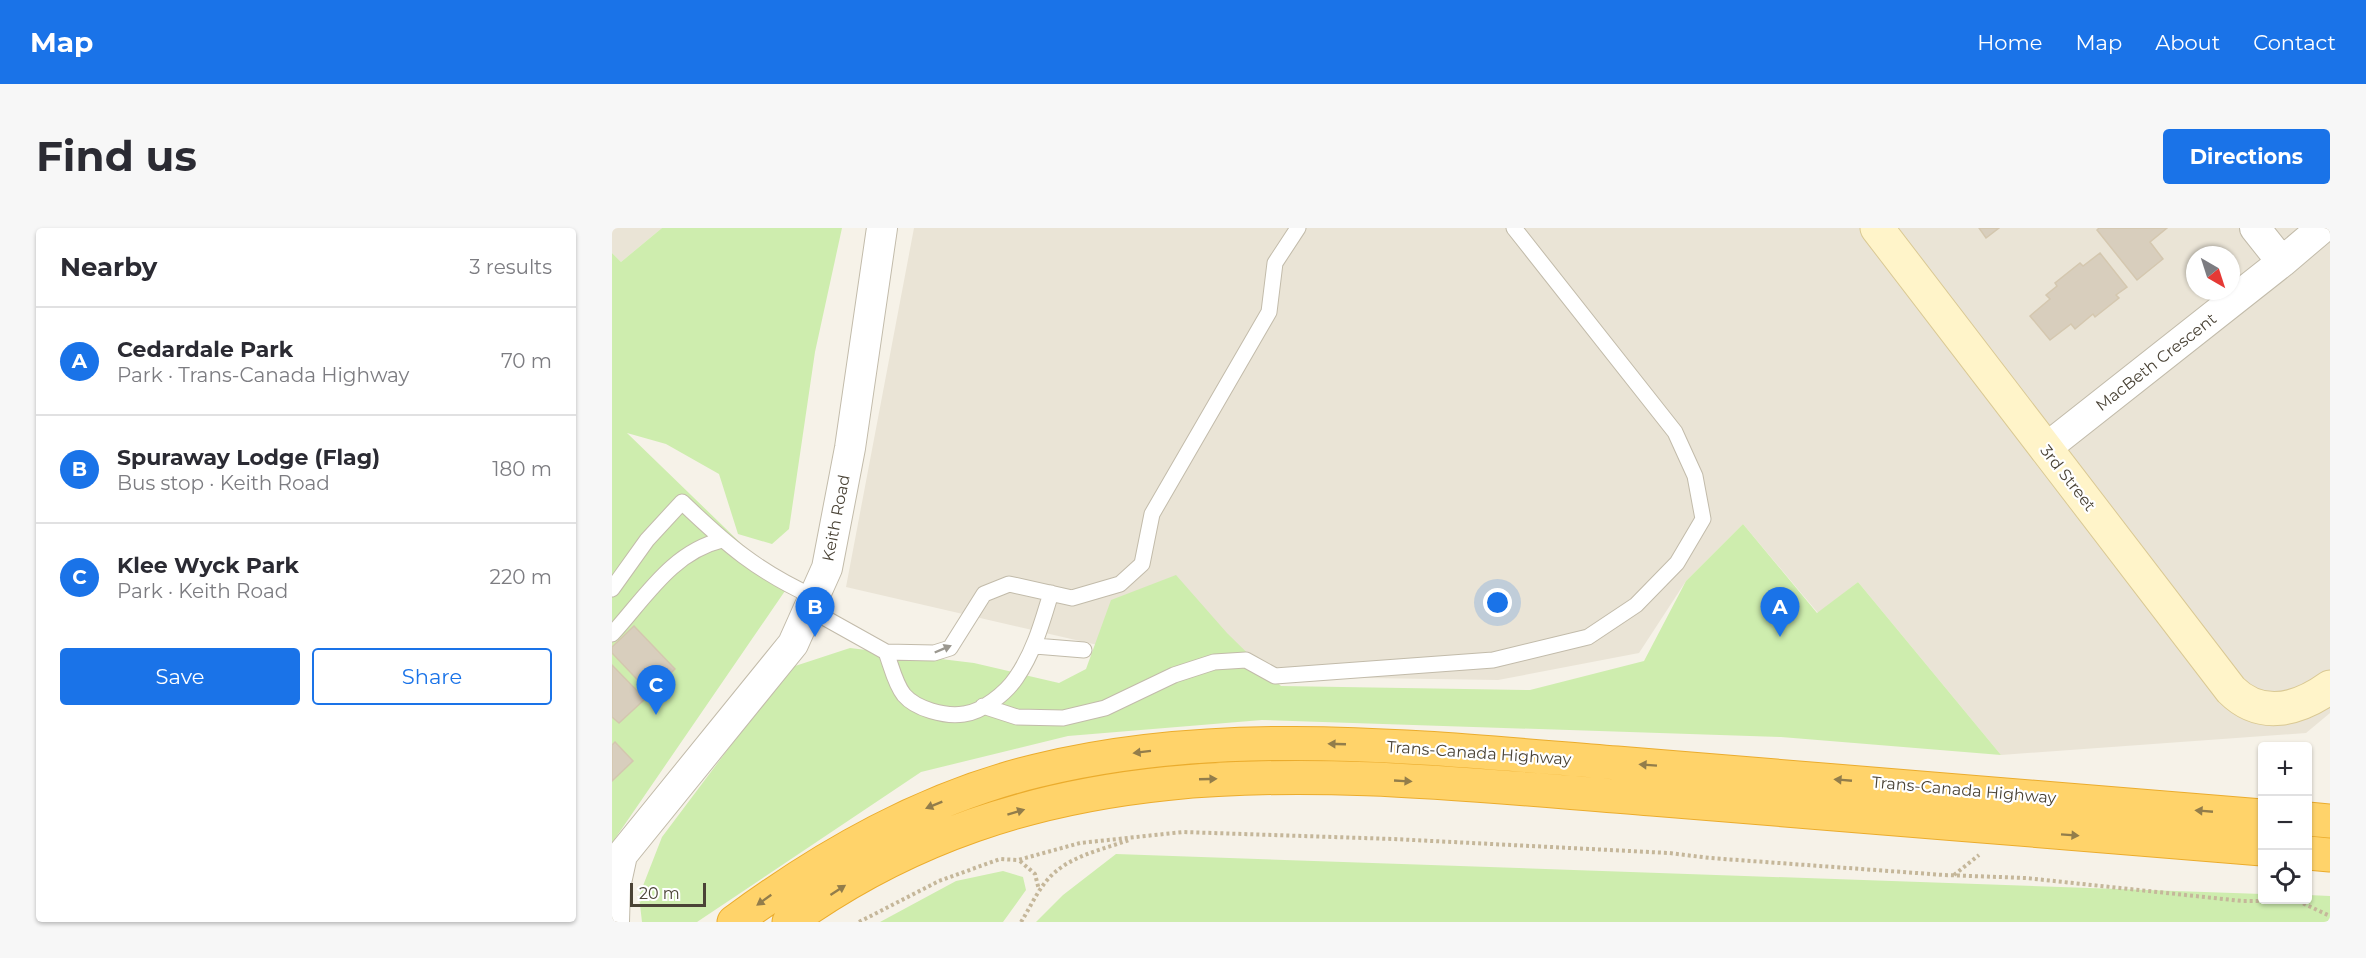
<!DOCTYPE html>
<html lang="en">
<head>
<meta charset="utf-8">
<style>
  body { margin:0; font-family:Montserrat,sans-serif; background:#f7f7f7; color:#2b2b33 }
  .controls { position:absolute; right:18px; bottom:18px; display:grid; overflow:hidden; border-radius:6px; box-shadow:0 2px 4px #0004 }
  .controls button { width:54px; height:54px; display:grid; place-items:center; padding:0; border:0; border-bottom:2px solid #e1e1e2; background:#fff; color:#2b2b33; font:30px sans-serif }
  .compass { position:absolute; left:1574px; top:18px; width:54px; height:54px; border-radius:50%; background:#fff; box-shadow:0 2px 4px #0004; rotate:141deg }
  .scale { position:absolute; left:18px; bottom:15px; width:76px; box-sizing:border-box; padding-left:6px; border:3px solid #4a4336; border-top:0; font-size:16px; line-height:21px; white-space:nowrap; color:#4a4336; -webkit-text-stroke:4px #fff; paint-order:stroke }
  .you { position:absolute; left:886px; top:375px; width:21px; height:21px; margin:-15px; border:4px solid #fff; border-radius:50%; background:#1a73e8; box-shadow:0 0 0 9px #1a73e833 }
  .badge { display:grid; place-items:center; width:39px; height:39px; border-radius:50%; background:#1a73e8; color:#fff; font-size:20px; font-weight:700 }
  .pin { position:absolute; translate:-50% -50px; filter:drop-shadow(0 2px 3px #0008) }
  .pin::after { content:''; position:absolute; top:32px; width:21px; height:18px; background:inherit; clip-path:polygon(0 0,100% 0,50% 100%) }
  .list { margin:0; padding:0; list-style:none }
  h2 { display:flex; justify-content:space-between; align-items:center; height:78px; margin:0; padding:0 24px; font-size:26px }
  h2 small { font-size:20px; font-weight:400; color:#7c7c81 }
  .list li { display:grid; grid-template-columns:39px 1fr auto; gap:18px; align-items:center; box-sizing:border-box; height:108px; padding:0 24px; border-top:2px solid #e1e1e2 }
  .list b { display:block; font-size:22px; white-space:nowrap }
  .list p { margin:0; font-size:20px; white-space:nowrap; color:#7c7c81 }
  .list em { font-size:20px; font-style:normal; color:#7c7c81 }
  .actions { display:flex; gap:12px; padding:18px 24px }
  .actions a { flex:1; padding:14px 0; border:2px solid #1a73e8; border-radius:6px; text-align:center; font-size:21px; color:#1a73e8 }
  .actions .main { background:#1a73e8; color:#fff }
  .icon { flex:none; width:33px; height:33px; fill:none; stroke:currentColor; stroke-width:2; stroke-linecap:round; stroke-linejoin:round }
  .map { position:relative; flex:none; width:1718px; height:694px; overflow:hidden; border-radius:6px }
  header { display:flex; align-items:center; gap:36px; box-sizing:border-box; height:84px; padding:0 30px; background:#1a73e8; color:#fff }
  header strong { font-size:28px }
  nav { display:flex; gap:33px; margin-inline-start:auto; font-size:21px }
  .intro { display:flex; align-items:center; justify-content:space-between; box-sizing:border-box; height:144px; padding:0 36px }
  h1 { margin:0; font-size:42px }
  .button { padding:15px 27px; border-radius:6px; background:#1a73e8; color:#fff; font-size:21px; font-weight:700 }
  main { display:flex; gap:36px; padding:0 36px }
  aside { flex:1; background:#fff; border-radius:6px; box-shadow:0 2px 4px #0004 }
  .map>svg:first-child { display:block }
  .residential { fill:#eae4d6; fill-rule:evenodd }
  .green { fill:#ceedae }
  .building { fill:#d8cebd; stroke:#d4c7af; stroke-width:1.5 }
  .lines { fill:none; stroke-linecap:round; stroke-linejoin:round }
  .lane-casing { stroke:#c2bbaa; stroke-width:17 }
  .street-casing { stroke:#c2bbaa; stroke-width:32 }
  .secondary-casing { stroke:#dac994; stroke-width:35 }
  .highway-casing { stroke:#ebac2d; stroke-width:35 }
  .path { stroke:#c5b79a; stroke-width:4; stroke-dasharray:3 3; stroke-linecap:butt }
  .lane { stroke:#fff; stroke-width:15 }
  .street { stroke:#fff; stroke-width:30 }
  .secondary { stroke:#fff4c9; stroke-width:33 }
  .highway { stroke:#ffd36a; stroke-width:33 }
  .oneway { fill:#9b9890 }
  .oneway2 { fill:#927d4b }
  .labels { text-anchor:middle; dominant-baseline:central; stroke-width:4.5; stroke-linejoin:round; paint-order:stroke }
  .street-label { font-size:16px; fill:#4a4336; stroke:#fff }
</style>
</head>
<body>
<header>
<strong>Map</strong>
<nav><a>Home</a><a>Map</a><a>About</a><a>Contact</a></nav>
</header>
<div class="intro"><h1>Find us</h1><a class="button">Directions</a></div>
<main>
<aside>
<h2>Nearby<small>3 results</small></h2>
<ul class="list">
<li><span class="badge">A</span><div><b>Cedardale Park</b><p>Park · Trans-Canada Highway</p></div><em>70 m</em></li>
<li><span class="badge">B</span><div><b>Spuraway Lodge (Flag)</b><p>Bus stop · Keith Road</p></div><em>180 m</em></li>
<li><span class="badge">C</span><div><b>Klee Wyck Park</b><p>Park · Keith Road</p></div><em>220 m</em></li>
</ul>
<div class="actions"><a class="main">Save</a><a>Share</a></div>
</aside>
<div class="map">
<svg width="1718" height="694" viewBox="0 0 1718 694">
  <rect width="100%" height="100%" fill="#f6f2e8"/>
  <path class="residential" d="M0,0h50l-41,34 -9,-9z
    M302,0h1416v485l-24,20 -305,22 -143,-173 -40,31 -75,-89 -57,57 -47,72 -141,27 -266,-4 -386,-89zM1583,27h36v36h-36z"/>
  <path class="green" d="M50,0h180l-27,124 -26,177 -17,15 -34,-10 -19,-60 -53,-30 -39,-11 160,155 -175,255v-590l9,9z
    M1131,296l74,89 41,-31 143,173 -220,-18 -519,-17 -194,16 -147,36 -224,150h-55l-3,-26 23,-59 127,-169 61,-20 124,15 85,20 27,-14 25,-69 65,-25 51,58 54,53 249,4 114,-29 42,-80z
    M504,626l1146,40v6h46v-5l22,1v26h-1294l27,-27z
    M391,643l20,6 3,13 -23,32h-123l76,-41z"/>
  <path class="building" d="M1367,0h20l-13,10z
    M1487,0h68l-17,14 13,17 -26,21 -40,-50z
    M1488,25l27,34 -11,8 3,3 -24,19 -2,-3 -18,15 -4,-5 -21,16 -20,-24 20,-17 -4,-4 11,-9 -2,-3 25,-20 3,3z
    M22,398l41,43 -25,24 -38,-40v-6z
    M0,437l33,34 -26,24 -7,-6z
    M3,514l18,19 -21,20v-36z"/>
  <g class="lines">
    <g class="lane-casing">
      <path id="lane" d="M0,361l35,-49 35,-38c45,43 75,69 132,95
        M197,381l77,43 48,1 16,-5 34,-54 25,-10 63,14 48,-14 22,-20 10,-50 117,-202 6,-49 23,-35
        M0,406c33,-36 60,-82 110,-94
        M423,418l49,4
        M274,424c5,13 9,32 18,43 12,14 41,22 60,19 18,-2 42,-21 52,-36 18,-26 26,-55 35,-85
        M371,478l34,11 46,1 42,-10 69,-33 40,-13 32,-2 29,16 218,-16 95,-23 48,-32 41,-42 26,-44 -8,-43 -20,-44 -161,-204"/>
    </g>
    <g class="street-casing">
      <path id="street" d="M1643,0l27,34
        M1433,221l237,-187 40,-34
        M2,694l1,-35 7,-32 171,-211 34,-76 23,-120 32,-220"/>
    </g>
    <g class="secondary-casing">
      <path id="secondary" d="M1265,0l354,462c30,30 67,20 99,-3"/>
    </g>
    <g class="highway-casing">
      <path id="highway" d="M1696,591l22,2
        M1696,625l22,2
        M122,694c91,-67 191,-124 302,-151 190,-47 388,-23 581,-8 215,16 430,34 645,53
        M177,694c264,-191 559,-146 863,-123 203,15 407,35 610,50"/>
    </g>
    <path class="path" d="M408,633l15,13 4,16
      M1342,647l25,-20
      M247,694l80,-41 61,-22 18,1 62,-17 103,-11 210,7 276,14 41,5 234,17 82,3 216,23h56l32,15
      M409,694c9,-14 16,-31 28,-44 20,-22 52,-28 80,-38"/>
    <use href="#lane" class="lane"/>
    <use href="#street" class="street"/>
    <use href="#secondary" class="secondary"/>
    <use href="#highway" class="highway"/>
  </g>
  <defs><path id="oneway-solid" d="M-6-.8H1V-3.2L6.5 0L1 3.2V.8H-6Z" transform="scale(1.5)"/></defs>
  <use class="oneway" href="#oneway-solid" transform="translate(331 421) rotate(-23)"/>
  <g class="oneway2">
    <use href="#oneway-solid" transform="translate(725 516) rotate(-178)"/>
    <use href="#oneway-solid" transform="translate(530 524) rotate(173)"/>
    <use href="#oneway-solid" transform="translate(1036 537) rotate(-176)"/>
    <use href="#oneway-solid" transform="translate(596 551) rotate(-2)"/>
    <use href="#oneway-solid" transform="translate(1231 552) rotate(-175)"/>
    <use href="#oneway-solid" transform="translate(791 553) rotate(3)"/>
    <use href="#oneway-solid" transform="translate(322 577) rotate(158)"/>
    <use href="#oneway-solid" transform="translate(1592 583) rotate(-175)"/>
    <use href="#oneway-solid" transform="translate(404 584) rotate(-17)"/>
    <use href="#oneway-solid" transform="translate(1458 607) rotate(4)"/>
    <use href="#oneway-solid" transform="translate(226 662) rotate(-33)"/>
    <use href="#oneway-solid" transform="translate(152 672) rotate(144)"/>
  </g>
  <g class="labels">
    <g class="street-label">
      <text transform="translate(1544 134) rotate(-38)">MacBeth Crescent</text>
      <text transform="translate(1456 250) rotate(52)">3rd Street</text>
      <text transform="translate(224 290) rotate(-79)">Keith Road</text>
      <text transform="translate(867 525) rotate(4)">Trans-Canada Highway</text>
      <text transform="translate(1352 562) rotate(5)">Trans-Canada Highway</text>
    </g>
  </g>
</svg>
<div class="controls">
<button>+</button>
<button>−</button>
<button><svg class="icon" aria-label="locate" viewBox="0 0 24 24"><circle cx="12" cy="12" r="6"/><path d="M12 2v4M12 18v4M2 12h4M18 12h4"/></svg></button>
</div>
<svg class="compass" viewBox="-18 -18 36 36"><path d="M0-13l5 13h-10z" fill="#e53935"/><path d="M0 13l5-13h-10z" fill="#7c7c81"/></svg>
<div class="scale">20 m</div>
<div class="you"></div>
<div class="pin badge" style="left:1168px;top:409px">A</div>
<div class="pin badge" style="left:203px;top:409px">B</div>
<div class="pin badge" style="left:44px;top:487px">C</div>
</div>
</main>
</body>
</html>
